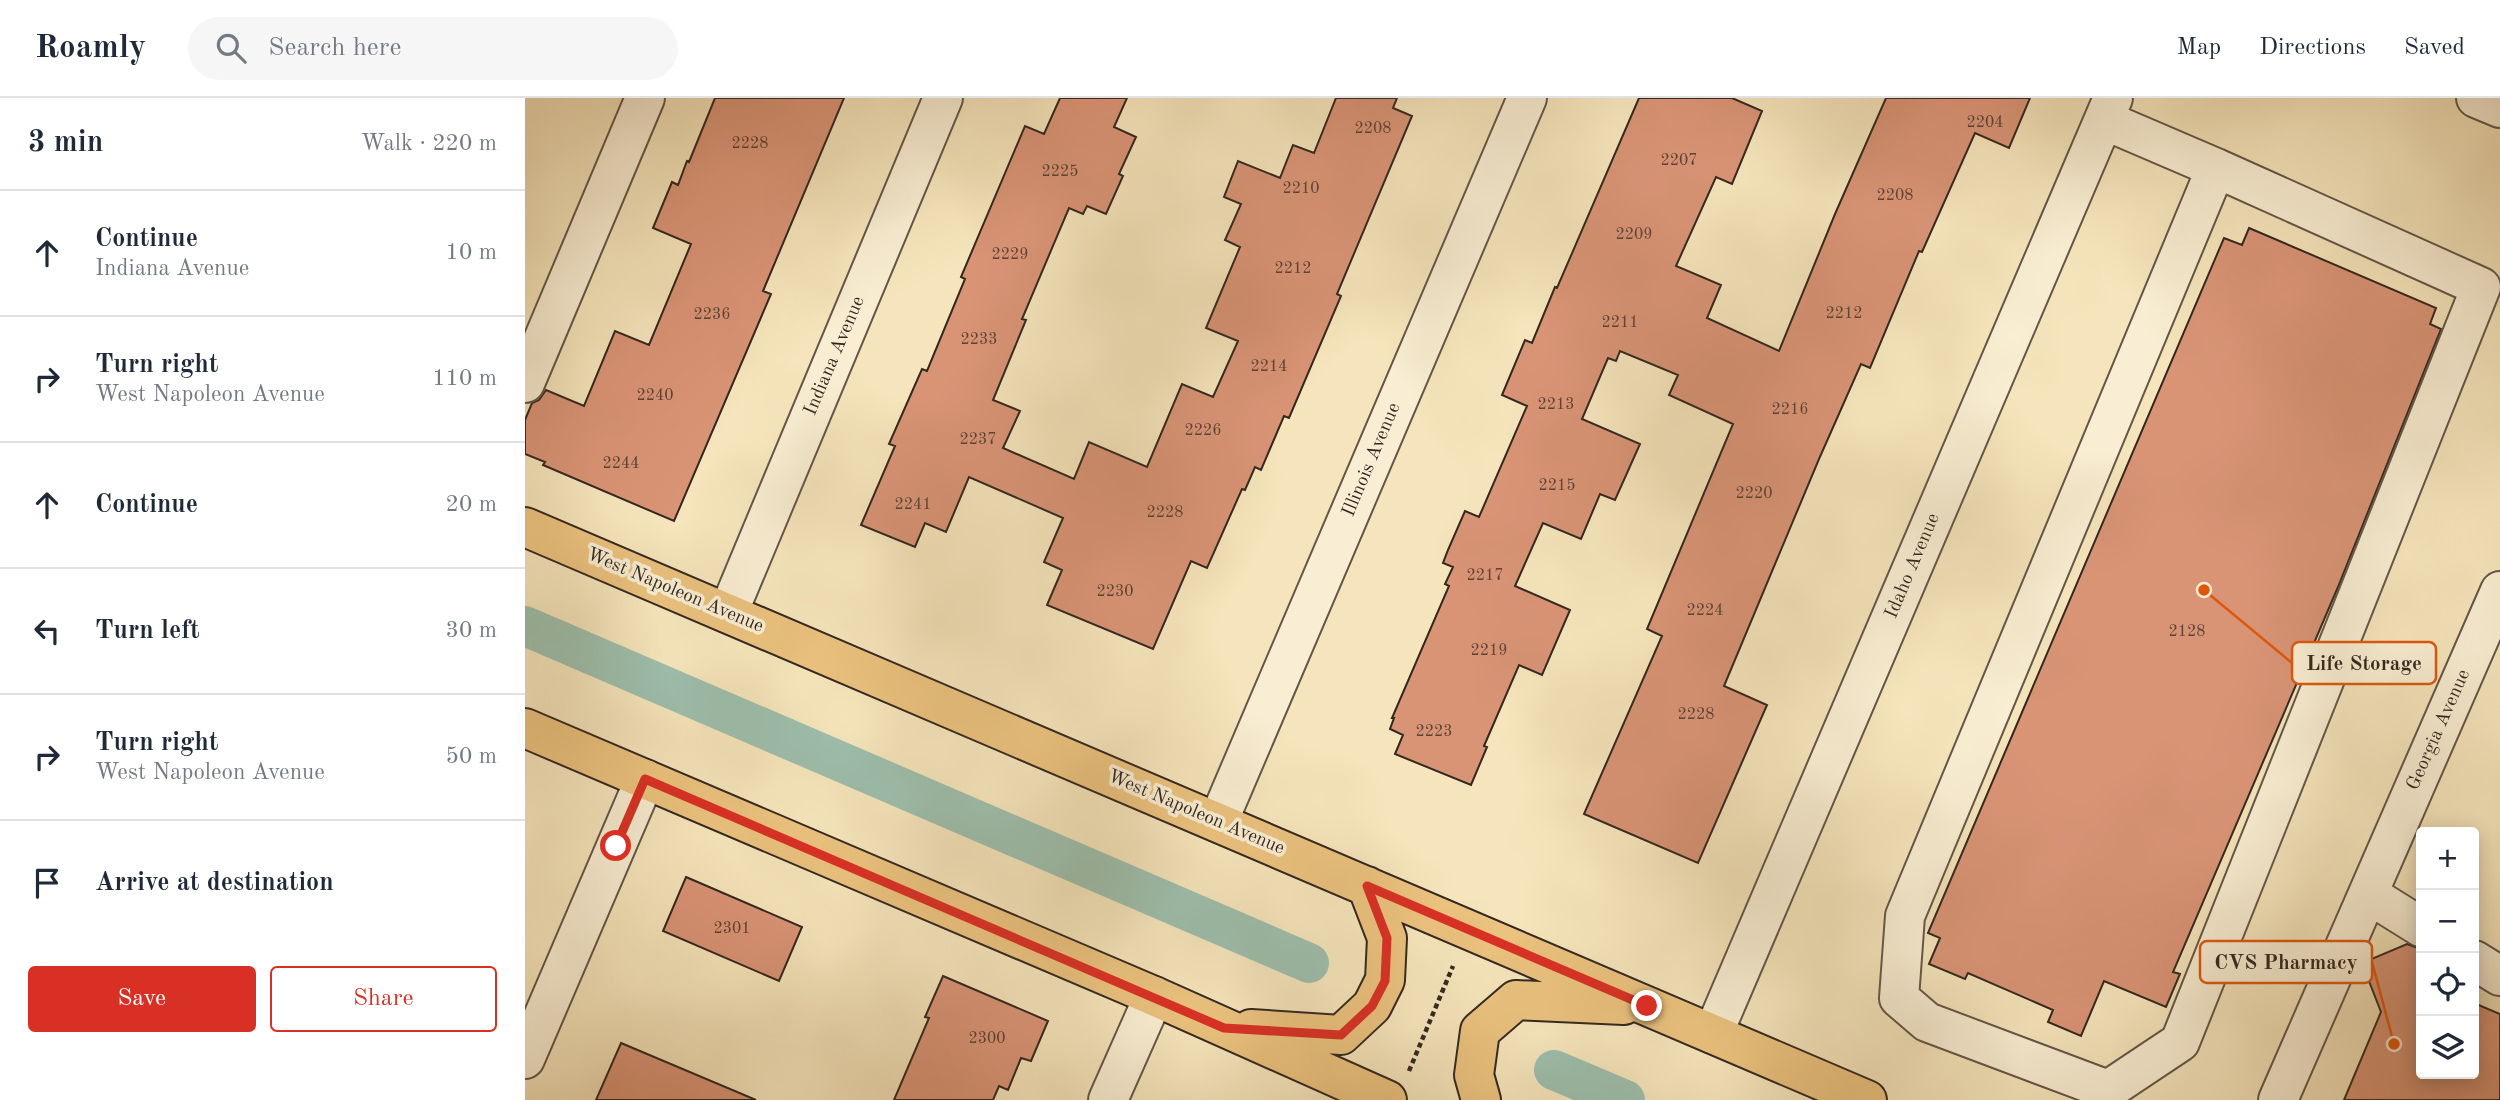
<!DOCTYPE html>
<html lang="en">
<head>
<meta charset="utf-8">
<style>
  body { margin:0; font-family:"Old Standard TT",serif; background:#f6f6f7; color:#1f2937 }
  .controls { position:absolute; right:21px; bottom:21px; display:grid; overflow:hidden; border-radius:7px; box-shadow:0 4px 18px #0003 }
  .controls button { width:63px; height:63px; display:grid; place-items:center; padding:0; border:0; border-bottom:2px solid #e0e1e3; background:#fff; color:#1f2937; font:35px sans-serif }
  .stop { position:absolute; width:21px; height:21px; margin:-16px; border:5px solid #d93025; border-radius:50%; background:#fff }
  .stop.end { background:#d93025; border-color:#fff; box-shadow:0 2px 7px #0008 }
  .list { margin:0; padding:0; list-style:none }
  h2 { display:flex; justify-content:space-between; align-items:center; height:91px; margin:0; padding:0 28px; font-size:30px }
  h2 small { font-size:23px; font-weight:400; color:#747a83 }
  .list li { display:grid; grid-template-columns:46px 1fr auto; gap:21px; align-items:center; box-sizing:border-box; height:126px; padding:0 28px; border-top:2px solid #e0e1e3 }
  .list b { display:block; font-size:26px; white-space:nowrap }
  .list p { margin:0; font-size:23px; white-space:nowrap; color:#747a83 }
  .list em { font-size:23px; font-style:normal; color:#747a83 }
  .actions { display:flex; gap:14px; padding:21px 28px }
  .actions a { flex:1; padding:16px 0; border:2px solid #d93025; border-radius:7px; text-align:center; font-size:24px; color:#d93025 }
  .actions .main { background:#d93025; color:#fff }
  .icon { flex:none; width:38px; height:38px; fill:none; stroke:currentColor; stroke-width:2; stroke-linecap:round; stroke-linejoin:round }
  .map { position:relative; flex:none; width:1975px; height:1002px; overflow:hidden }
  header { display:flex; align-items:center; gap:42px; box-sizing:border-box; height:98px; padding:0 35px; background:#fff; border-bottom:2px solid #e0e1e3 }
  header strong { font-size:33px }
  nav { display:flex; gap:38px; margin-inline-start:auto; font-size:24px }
  .search { width:490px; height:63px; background:#f6f6f7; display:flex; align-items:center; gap:18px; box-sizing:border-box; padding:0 24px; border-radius:38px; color:#747a83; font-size:26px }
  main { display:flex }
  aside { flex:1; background:#fff }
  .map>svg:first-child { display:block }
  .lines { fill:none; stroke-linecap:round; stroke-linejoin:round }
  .canal { stroke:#9dbfad; stroke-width:40 }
  .building { fill:#d99476; stroke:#332821; stroke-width:2 }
  .minor-casing { stroke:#645748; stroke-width:42 }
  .major-casing { stroke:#332821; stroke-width:42 }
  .path { stroke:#332821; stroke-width:4.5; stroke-dasharray:5 3.5; stroke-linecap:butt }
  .minor { stroke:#f9eed3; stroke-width:38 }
  .major { stroke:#ebc27e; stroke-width:38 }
  .route { stroke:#d93025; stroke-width:9 }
  .labels { text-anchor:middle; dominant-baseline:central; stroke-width:7; stroke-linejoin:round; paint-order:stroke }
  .number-label { font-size:16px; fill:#5c4336 }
  .street-label { font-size:19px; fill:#332821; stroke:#f9eed3 }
  .leader { fill:none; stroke:#df570d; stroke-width:2.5 }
  .callout-dot { fill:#df570d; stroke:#f9eed3; stroke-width:2.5 }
  .callout { fill:#f9eed3; stroke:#df570d; stroke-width:2.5 }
  .callout-label { font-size:21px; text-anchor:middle; font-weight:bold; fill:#332821 }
</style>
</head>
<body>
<header>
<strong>Roamly</strong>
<div class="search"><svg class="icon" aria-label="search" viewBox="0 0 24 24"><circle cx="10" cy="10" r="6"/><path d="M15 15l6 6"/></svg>Search here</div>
<nav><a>Map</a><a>Directions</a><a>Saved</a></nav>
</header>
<main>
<aside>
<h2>3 min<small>Walk · 220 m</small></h2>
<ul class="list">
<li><svg class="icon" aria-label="ahead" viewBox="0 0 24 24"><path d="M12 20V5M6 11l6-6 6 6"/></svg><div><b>Continue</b><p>Indiana Avenue</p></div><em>10 m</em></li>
<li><svg class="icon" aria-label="right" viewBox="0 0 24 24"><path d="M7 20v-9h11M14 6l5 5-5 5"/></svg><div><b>Turn right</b><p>West Napoleon Avenue</p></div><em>110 m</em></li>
<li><svg class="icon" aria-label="ahead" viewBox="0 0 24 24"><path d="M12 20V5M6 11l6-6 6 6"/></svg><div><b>Continue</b></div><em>20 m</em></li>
<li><svg class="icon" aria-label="left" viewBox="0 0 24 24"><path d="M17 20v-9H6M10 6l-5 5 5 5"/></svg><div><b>Turn left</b></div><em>30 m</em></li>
<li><svg class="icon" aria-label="right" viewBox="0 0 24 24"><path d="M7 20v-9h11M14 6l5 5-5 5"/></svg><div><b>Turn right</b><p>West Napoleon Avenue</p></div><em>50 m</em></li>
<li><svg class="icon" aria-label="arrive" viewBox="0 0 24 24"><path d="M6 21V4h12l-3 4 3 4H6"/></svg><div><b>Arrive at destination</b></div></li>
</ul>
<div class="actions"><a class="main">Save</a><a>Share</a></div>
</aside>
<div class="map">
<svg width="1975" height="1002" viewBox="0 0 1975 1002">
  <rect width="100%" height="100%" fill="#f6e5bc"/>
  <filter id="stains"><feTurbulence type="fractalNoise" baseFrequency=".00286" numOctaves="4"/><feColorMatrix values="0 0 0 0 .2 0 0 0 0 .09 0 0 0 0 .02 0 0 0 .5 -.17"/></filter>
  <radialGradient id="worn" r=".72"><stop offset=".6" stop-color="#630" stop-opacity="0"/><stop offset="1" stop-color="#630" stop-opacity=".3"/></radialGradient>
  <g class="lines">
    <path class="canal" d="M0,528l784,337
      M1029,972l71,30"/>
  </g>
  <path class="building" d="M190,0h129l-81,193 8,3 -97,227 -131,-56 2,-3 -20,-8v-34l7,-17 7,-3 7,-10 38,16 31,-75 34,14 42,-101 -38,-16 19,-46 6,3 9,-24 2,1z
    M535,0h67l-13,29 22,10 -17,37 4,2 -17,38 -19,-8 -4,8 -14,-6 -47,111 4,1 -33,80 27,11 -17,37 71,31 15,-37 58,25 35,-83 31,13 25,-56 -32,-13 34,-81 -15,-7 16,-36 -17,-7 14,-36 42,17 13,-33 21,8 22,-55h61l-4,10 19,8 -75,178 4,2 -52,122 -5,-2 -23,54 -6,-3 -10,23 -3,-1 -35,79 -16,-7 -38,88 -106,-44 15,-35 -18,-8 19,-44 -94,-41 -23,55 -21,-9 -10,24 -54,-22 34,-79 -6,-2 33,-75 5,2 38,-92 -4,-2 64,-151 19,8z
    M1114,0h93l30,13 -30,73 -16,-7 -40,89 45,19 -14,33 72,33 56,-137 51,-116h144l-21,50 -34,-15 -53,119 -3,-1 -49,117 -9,-4 -42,95 -95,227 43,19 -69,158 -114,-49 78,-178 -15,-7 86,-205 -64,-29 9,-20 -58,-24 -4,10 -8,-3 -26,61 58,25 -25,56 -15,-6 -19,45 -38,-16 -28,63 55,24 -28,65 -23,-10 -35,81 3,1 -16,38 -76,-31 8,-19 -13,-6 4,-11h-2l57,-132 -4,-2 8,-17 -10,-4 5,-13 17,-39 14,6 48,-111 -25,-11 23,-55 7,3 23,-56 2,1z
    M1724,130l187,80 -6,16 11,5 -103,258 -165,385 7,2 -14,33 -62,-26 -23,55 -33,-14 5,-12 -85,-37 -3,6 -36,-15 11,-26 -12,-5 296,-695 18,7z
    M161,779l116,50 -23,54 -116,-50z
    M1882,846l14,5v125h53v-71l26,11v86h-156l37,-88 -19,-49z
    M418,878l105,45 -17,40 -10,-3 -13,32 -9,-4 -6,14h-99l35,-82 -4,-1z
    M96,945l135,57h-160z"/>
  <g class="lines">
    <g class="minor-casing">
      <path id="minor" d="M1951,0l24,10
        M1579,22l112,48
        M1691,70l265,119 -301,755 -72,48 -181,-68 -28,-24 6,-82z
        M0,285l120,-285
        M203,515l215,-515
        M693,724l309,-724
        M1843,796l53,33
        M1949,862l26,16
        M1188,936l400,-936
        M0,961l120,-280
        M583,1002l46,-104
        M1753,1002l222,-509"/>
    </g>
    <g class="major-casing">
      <path id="major" d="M0,429l1342,573
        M0,630l629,268 233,104
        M726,931l90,6 31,-29 13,-26 2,-42 -20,-52
        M956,1002l-7,-25 6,-44 36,-31 108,5"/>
    </g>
    <path class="path" d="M884,973l44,-105"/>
    <use href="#minor" class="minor"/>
    <use href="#major" class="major"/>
  </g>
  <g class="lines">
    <path class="route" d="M91,748l29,-67 579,249 117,7 31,-29 13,-25 2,-43 -20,-52 280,120"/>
  </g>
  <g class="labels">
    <g class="number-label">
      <text x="1460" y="25">2204</text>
      <text x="848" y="31">2208</text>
      <text x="225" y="46">2228</text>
      <text x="1154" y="63">2207</text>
      <text x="535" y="74">2225</text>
      <text x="776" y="91">2210</text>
      <text x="1370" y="98">2208</text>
      <text x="1109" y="137">2209</text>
      <text x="485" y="157">2229</text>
      <text x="768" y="171">2212</text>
      <text x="1319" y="216">2212</text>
      <text x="187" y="217">2236</text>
      <text x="1095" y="225">2211</text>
      <text x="454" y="242">2233</text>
      <text x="744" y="269">2214</text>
      <text x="130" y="298">2240</text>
      <text x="1031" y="307">2213</text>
      <text x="1265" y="312">2216</text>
      <text x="678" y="333">2226</text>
      <text x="453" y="342">2237</text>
      <text x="96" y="366">2244</text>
      <text x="1032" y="388">2215</text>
      <text x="1229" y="396">2220</text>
      <text x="388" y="407">2241</text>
      <text x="640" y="415">2228</text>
      <text x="960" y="478">2217</text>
      <text x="590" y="494">2230</text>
      <text x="1180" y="513">2224</text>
      <text x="1662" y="534">2128</text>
      <text x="964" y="553">2219</text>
      <text x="1171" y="617">2228</text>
      <text x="909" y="634">2223</text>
      <text x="207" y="831">2301</text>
      <text x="462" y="941">2300</text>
    </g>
    <g class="street-label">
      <text transform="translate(310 258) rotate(-67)">Indiana Avenue</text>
      <text transform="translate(847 362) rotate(-67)">Illinois Avenue</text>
      <text transform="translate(1388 468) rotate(-67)">Idaho Avenue</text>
      <text transform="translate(150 493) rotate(23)">West Napoleon Avenue</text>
      <text transform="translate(1914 632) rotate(-66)">Georgia Avenue</text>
      <text transform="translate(671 715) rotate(23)">West Napoleon Avenue</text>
    </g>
  </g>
  <path class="leader" d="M1679 492L1767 565M1869 946L1847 864"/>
  <g class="callout-dot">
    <circle cx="1679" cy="492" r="7"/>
    <circle cx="1869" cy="946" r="7"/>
  </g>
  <g class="callout">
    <rect x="1767" y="544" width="144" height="42" rx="7"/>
    <rect x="1675" y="843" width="172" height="42" rx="7"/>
  </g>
  <g class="callout-label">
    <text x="1839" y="572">Life Storage</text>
    <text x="1761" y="871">CVS Pharmacy</text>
  </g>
  <rect width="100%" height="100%" filter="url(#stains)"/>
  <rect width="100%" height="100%" fill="url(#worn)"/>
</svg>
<div class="controls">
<button>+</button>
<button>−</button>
<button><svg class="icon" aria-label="locate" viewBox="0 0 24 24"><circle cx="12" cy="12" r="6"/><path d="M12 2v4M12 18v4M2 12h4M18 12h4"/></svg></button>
<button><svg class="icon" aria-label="layers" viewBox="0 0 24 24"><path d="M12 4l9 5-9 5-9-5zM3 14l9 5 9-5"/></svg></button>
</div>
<div class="stop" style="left:91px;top:748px"></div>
<div class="stop end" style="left:1122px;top:908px"></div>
</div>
</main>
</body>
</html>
